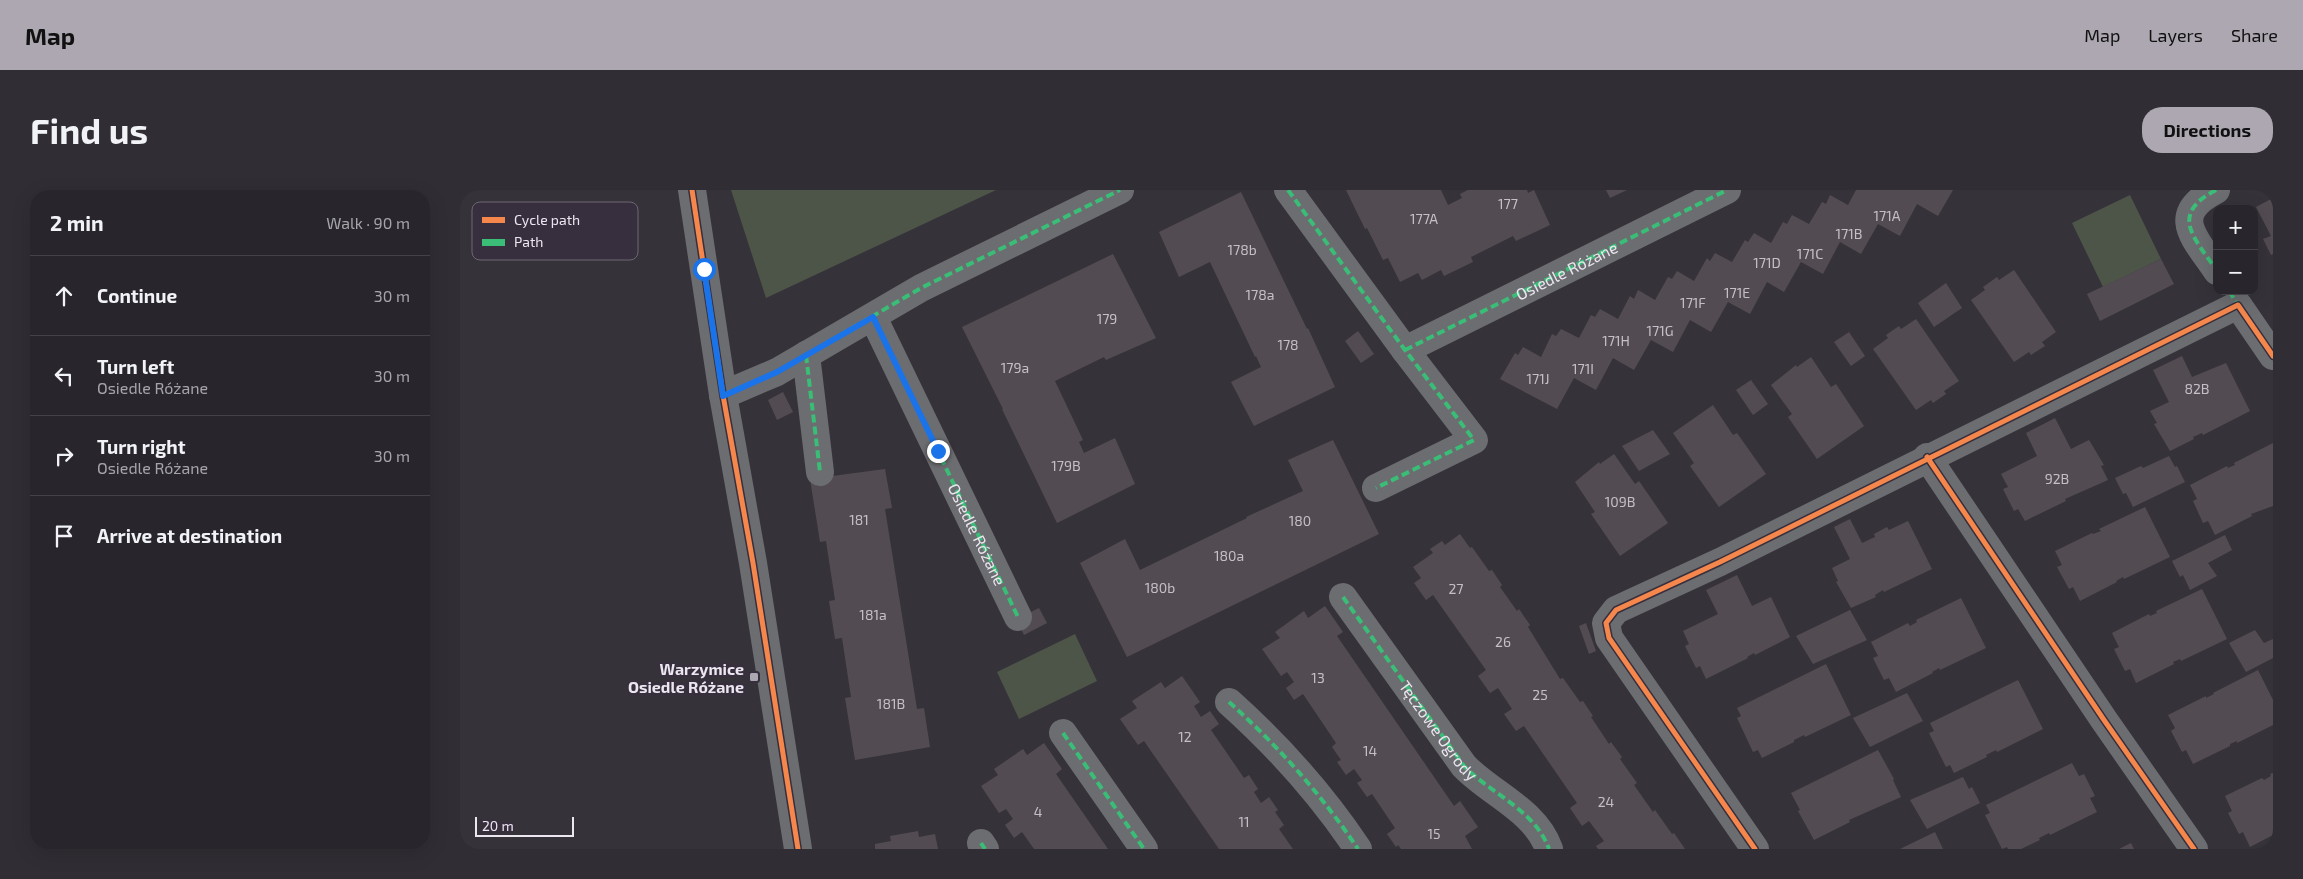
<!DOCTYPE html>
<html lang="en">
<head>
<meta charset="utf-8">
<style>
  body { margin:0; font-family:"Exo 2",sans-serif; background:#302e34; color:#f1f3f6 }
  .controls { position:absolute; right:15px; top:15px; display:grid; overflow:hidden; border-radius:10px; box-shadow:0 5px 20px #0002 }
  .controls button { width:45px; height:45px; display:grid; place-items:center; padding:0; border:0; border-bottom:1px solid #444348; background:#28262c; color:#f1f3f6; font:25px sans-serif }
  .scale { position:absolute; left:15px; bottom:12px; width:99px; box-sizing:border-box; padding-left:5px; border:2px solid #ebe6f0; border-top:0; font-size:14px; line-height:18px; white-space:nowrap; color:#ebe6f0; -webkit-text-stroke:4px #372f3d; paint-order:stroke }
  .stop { position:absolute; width:15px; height:15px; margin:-11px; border:4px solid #1a73e8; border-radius:50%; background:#fff }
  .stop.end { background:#1a73e8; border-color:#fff; box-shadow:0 1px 5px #0008 }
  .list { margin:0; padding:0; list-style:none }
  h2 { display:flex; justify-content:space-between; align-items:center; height:65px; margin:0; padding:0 20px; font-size:21px }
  h2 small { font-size:16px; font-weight:400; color:#a5a5a9 }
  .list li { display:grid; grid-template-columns:32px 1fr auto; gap:15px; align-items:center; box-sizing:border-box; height:80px; padding:0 20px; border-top:1px solid #444348 }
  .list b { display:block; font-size:19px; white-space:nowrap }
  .list p { margin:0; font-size:16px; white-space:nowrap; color:#a5a5a9 }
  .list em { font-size:16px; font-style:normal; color:#a5a5a9 }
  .icon { flex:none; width:28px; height:28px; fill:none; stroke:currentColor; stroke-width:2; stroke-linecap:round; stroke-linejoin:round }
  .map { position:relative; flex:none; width:1813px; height:659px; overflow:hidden; border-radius:20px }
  header { display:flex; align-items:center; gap:30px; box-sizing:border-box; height:70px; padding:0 25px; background:#aca7b0; color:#111 }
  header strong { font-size:24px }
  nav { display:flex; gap:28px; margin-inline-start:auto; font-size:18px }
  .intro { display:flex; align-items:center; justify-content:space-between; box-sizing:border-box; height:120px; padding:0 30px }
  h1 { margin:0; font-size:35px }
  .button { padding:12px 22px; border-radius:20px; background:#aca7b0; color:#111; font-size:18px; font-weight:700 }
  main { display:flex; gap:30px; padding:0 30px }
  aside { flex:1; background:#28262c; border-radius:20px; box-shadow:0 5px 20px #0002 }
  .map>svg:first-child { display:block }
  .green { fill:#4c5547 }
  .building { fill:#534b52 }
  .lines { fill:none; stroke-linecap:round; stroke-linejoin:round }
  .minor { stroke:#6c6d70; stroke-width:28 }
  .quiet { stroke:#3abd76; stroke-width:4; stroke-dasharray:8 4; stroke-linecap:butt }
  .cycleway-casing { stroke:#372f3d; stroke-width:8 }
  .cycleway { stroke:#f5874c; stroke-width:5 }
  .route { stroke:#1a73e8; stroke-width:6 }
  .poi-dot { fill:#aca7b0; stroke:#372f3d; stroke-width:2 }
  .labels { text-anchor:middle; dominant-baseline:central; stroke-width:4.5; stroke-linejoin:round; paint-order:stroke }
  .number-label { font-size:14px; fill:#c5bfc8 }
  .street-label { font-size:16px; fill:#ebe6f0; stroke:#372f3d }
  .poi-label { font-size:16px; font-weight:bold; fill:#ebe6f0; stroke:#372f3d; text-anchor:end }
  .key { fill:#372f3d; stroke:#6d6673; stroke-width:1 }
  .key-label { font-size:14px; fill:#ebe6f0 }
</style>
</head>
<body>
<header>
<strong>Map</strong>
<nav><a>Map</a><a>Layers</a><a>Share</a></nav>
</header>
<div class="intro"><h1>Find us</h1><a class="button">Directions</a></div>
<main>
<aside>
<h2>2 min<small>Walk · 90 m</small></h2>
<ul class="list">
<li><svg class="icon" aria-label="ahead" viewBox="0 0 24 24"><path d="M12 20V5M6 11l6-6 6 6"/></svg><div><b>Continue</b></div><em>30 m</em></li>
<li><svg class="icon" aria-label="left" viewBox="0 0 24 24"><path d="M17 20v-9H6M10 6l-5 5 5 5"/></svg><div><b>Turn left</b><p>Osiedle Różane</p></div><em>30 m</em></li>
<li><svg class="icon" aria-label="right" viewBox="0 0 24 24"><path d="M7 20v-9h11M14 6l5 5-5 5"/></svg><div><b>Turn right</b><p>Osiedle Różane</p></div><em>30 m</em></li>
<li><svg class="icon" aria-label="arrive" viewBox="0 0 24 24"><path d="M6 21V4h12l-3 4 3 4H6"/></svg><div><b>Arrive at destination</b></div></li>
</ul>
</aside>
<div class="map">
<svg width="1813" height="659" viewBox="0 0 1813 659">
  <rect width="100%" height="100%" fill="#36323a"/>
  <path class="green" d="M271,0h265l-230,108z
    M1670,5l31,64 -58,28 -31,-64z
    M615,444l22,47 -78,38 -22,-47z"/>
  <path class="building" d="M886,0h95l7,15 14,-7 -2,-4 8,-4h59l1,3 6,-3 16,35 -34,16 -3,-5 -42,21 2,5 -29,14 -3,-6 -19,10 -4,-7 -18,9 -12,-24 -5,2 -16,-32 -2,1z
    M1146,0h21l-17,8z
    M1396,0h97l-15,26 -21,-12 -17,32 -22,-12 -17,30 -21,-12 -17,32 -22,-12 -17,30 -17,-10 -17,32 -22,-12 -17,30 -21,-12 -17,32 -22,-12 -17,30 -21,-12 -17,32 -22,-12 -17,31 -57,-30 15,-26 3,2 5,-8 18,10 11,-23 4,2 5,-7 18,9 12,-23 4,2 5,-8 18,10 12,-23 4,3 4,-9 17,10 13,-23 4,2 5,-8 17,10 13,-23 3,3 5,-8 17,9 13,-22 3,2 6,-9 17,10 12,-21 4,2 5,-9 17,9 13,-22 4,2 4,-9 18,10z
    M781,2l66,137 1,-1 27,59 -81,39 -23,-44 30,-15 -5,-11 -1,1 -45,-95 -31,15 -20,-45z
    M1813,8v56l-2,1 -8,-16 8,-3 -15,-29z
    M653,64l43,84 -50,22 -2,-3 -49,24 28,59 -4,2 5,11 31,-15 20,46 -78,39 -55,-114h1l-41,-82z
    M1701,69l13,25 -74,37 -13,-27z
    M1554,80l42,62 -14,10 3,4 -14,9 -2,-3 -15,10 -43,-62 14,-10 -2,-3 14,-10 2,3z
    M1486,93l16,25 -28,19 -16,-24z
    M1456,129l43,62 -15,10 2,3 -13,9 -2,-3 -15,10 -43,-61 15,-11 -2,-3 13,-9 2,3z
    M898,141l16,23 -13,9 -16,-22z
    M1389,142l16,24 -14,10 -17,-24z
    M1722,166l10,21 34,-14 24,48 -47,24 -1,-2 -9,4 1,2 -24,12 -16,-27 3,-1 -7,-12 19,-9 -16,-32z
    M1351,167l20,30 5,-3 28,42 -47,33 -29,-42 4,-3 -21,-29 25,-20 1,2z
    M1291,190l17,24 -15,11 -17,-25z
    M323,202l10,20 -16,8 -9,-20z
    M1253,215l20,30 4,-2 29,41 -47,33 -29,-41 4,-3 -21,-30z
    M1595,228l16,31 18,-9 15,25 -3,1 7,14 -43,19 1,2 -41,20 -7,-12 -4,2 -11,-22 5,-2 -7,-13 36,-18 -11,-23z
    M1193,240l17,24 -31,17 -17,-25z
    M873,250l46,94 -252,123 -47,-94 45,-24 15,31 107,-52 -1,-1 57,-26 -15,-31z
    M1813,253v63l-22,8 1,2 -37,19 -7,-14 -5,2 -10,-22 4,-2 -7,-14 37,-19 1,2 7,-3 -1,-2z
    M1154,264l21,30 4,-3 29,42 -48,33 -29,-42 4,-2 -20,-30 24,-20 1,2z
    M1709,266l6,11 2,-1 8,16 -52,25 -7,-14 -3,1 -8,-16 26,-12 2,2z
    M425,279l7,39 -7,1 32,200 7,-1 6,39 -75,13 -10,-62 6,-1 -9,-59 -7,1 -6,-38 6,-1 -9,-59 -6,1 -10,-63z
    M1685,317l25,50 -46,22 -1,-2 -7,4 1,1 -37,19 -7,-14 -4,2 -12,-22 5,-2 -7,-14 37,-18 1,1 8,-3 -2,-2z
    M1390,329l12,24 13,-6 -1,-3 13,-7 2,3 19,-9 24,48 -48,23 -1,-2 -8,5 1,2 -25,11 -15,-26 2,-1 -6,-13 18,-9 -16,-32z
    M1000,344l10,14 2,-1 17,24 3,-1 10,15 -2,2 17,24 2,-2 11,16 -2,2 32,52 3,-1 17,24 3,-1 10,15 -2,1 18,27 2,-2 11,15 -2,2 17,24 -3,2 19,27 2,-2 17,24 2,-1 11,16h-87l-2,-3 8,-5 -15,-20 -7,5 -12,-18 7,-5 -53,-77 -8,5 -12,-17 8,-5 -14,-21 -8,5 -12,-17 8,-6 -53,-75 -7,5 -12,-17 7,-5 -8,-11 20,-14 -3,-4 12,-8 3,4z
    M1765,345l7,15 -24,13 9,13 -27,14 -7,-15 -3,2 -8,-16z
    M1277,385l15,31 19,-9 19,40 -35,18 -1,-2 -7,4 1,1 -42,21 -6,-13 -4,2 -11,-22 4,-2 -6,-13 35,-17 -12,-24z
    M1742,399l25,50 -46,22 -1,-2 -7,3 1,2 -38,19 -6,-14 -5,2 -11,-22 5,-2 -7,-14 37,-19 1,2 7,-3 -1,-2z
    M1501,408l25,50 -46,22 -1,-2 -7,4 1,1 -37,19 -7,-14 -5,2 -11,-22 5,-2 -7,-14 37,-19 2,3 7,-4 -1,-2z
    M865,416l18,26 -6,4 117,170 6,-5 18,26 -13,9 7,13h-71l-3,-4 -2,2 -9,-13 8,-6 -23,-34 -5,3 -10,-14 5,-3 -8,-11 -8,6 -9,-13 4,-2 -9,-13 4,-4 -33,-49 -9,6 -8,-12 8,-6 -7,-10 -6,4 -19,-27 18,-11 -5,-6 29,-21 4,7z
    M579,418l8,15 -23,12 -8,-16z
    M1390,420l17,30 -54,24 -17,-28z
    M1126,433l10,28 -7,3 -10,-28z
    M1795,440l9,13 9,-4v19l-27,14 -17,-29z
    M1366,474l25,51 -46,22 -1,-2 -10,5v2l-32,16 -4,-8 -5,2 -16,-34 4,-2 -4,-8z
    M1798,480l15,30v25l-36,18v-2l-7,3v2l-37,18 -7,-14 -4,2 -11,-21 4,-3 -7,-13 38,-19v2l8,-4 -1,-1z
    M722,486l18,26 -6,4 7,11 9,-6 9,13 -8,6 33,48 5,-3 9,14 -4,3 7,11 8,-6 9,13 -3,2 9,13 -5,4 14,20h-74l-75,-108 -6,4 -18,-26 17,-11 -5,-7 29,-19 4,6z
    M1558,490l25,49 -46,23 -1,-2 -10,5 1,2 -33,16 -4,-8 -4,2 -17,-34 5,-2 -4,-8z
    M1447,503l16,28 -53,26 -17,-29z
    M584,553l18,26 -6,5 52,75h-74l-12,-17 -8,6 -9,-13 8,-6 -7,-10 -7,4 -18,-27 17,-11 -4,-6 29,-20 4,6z
    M1418,560l16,29 -1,1 8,17 -52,23 1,2 -36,18 -16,-29 2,-1 -9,-17z
    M1612,573l7,13 5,-2 11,22 -5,2 7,14 -47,23 -1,-2 -10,5 1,2 -19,9h-13l-1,-2 -5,2 -17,-34 5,-2 -4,-8z
    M1813,583v62l-23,12 -7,-15 -4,2 -11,-21 4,-2 -7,-15 37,-18 2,2 7,-4 -1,-2z
    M1503,587l6,12 3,-2 8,16 -53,26 -17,-29z
    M458,641l1,6 16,-3 3,15h-63v-5l16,-3 -1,-5z
    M1475,642l8,17h-43z
    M1671,653l3,6h-15z"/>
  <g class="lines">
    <g class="minor">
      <path d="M232,0l31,205 30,168 45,286"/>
      <path d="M828,0l117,160 69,90 -98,48"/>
      <path d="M1756,0c-48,25 -21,48 1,81"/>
      <path id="s1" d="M413,127l145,300"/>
      <path d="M945,160l322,-160"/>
      <path d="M346,165l14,117"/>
      <path d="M263,205l54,-23 144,-84 199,-98"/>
      <path d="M1467,267l177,263 90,129"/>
      <path d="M883,407l121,169c27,28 71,44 85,83"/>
      <path d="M769,512c48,43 93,93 129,147"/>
      <path d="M603,543l81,116"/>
      <path d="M521,653l4,6"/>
      <path d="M1295,659l-146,-211 -3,-15 10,-13 104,-48 518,-257 35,51"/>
    </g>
    <g class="quiet">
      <path d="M828,0l117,160 69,90 -98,48"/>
      <path d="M1756,0c-48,25 -21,48 1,81"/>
      <path d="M1769,101l9,14"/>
      <path d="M413,127l145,300"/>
      <path id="s2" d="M945,160l322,-160"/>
      <path d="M346,165l14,117"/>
      <path d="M263,205l54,-23 144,-84 199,-98"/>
      <path id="s3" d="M883,407l121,169c27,28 71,44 85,83"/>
      <path d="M769,512c48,43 93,93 129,147"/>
      <path d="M603,543l81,116"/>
      <path d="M521,653l4,6"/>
    </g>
    <g class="cycleway-casing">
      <path id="cycleway" d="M232,0l31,205 30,168 45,286
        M1467,267l177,263 90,129
        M1295,659l-146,-211 -3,-15 10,-13 104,-48 518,-257 35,51"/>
    </g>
    <use href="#cycleway" class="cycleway"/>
  </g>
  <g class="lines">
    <path class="route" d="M244,79l19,127 54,-24 96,-55 65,134"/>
  </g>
  <rect class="poi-dot" x="289" y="482" width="10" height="10" rx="2.5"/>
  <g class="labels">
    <g class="number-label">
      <text x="1048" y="13">177</text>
      <text x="1427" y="25">171A</text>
      <text x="964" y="28">177A</text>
      <text x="1389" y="43">171B</text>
      <text x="782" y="59">178b</text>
      <text x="1350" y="63">171C</text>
      <text x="1307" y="72">171D</text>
      <text x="1277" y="102">171E</text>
      <text x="800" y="104">178a</text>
      <text x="1233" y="112">171F</text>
      <text x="647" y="128">179</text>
      <text x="1200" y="140">171G</text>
      <text x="1156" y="150">171H</text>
      <text x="828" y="154">178</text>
      <text x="555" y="177">179a</text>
      <text x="1123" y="178">171I</text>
      <text x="1078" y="188">171J</text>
      <text x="1737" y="198">82B</text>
      <text x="606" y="275">179B</text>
      <text x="1597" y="288">92B</text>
      <text x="1160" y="311">109B</text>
      <text x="399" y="329">181</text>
      <text x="840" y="330">180</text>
      <text x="769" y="365">180a</text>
      <text x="700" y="397">180b</text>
      <text x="996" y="398">27</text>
      <text x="413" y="424">181a</text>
      <text x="1043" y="451">26</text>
      <text x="858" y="487">13</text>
      <text x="1080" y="504">25</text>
      <text x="431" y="513">181B</text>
      <text x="725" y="546">12</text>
      <text x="910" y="560">14</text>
      <text x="1146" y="611">24</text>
      <text x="578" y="621">4</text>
      <text x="784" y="631">11</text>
      <text x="974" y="643">15</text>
    </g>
    <g class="street-label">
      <text stroke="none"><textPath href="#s2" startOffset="180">Osiedle Różane</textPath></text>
      <text stroke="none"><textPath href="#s1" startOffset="241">Osiedle Różane</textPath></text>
      <text stroke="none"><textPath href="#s3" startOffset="164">Tęczowe Ogrody</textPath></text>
    </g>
    <g class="poi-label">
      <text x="284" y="478">Warzymice<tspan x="284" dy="18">Osiedle Różane</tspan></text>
    </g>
  </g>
  <rect x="12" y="12" width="166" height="58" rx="8" class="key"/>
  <rect x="22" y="27" width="23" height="6" fill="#f5874c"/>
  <rect x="22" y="49" width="23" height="7" fill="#3abd76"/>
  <g class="key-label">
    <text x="54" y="35">Cycle path</text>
    <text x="54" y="57">Path</text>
  </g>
</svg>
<div class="controls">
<button>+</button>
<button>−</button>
</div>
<div class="scale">20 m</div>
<div class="stop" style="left:244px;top:79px"></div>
<div class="stop end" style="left:478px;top:261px"></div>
</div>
</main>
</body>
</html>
